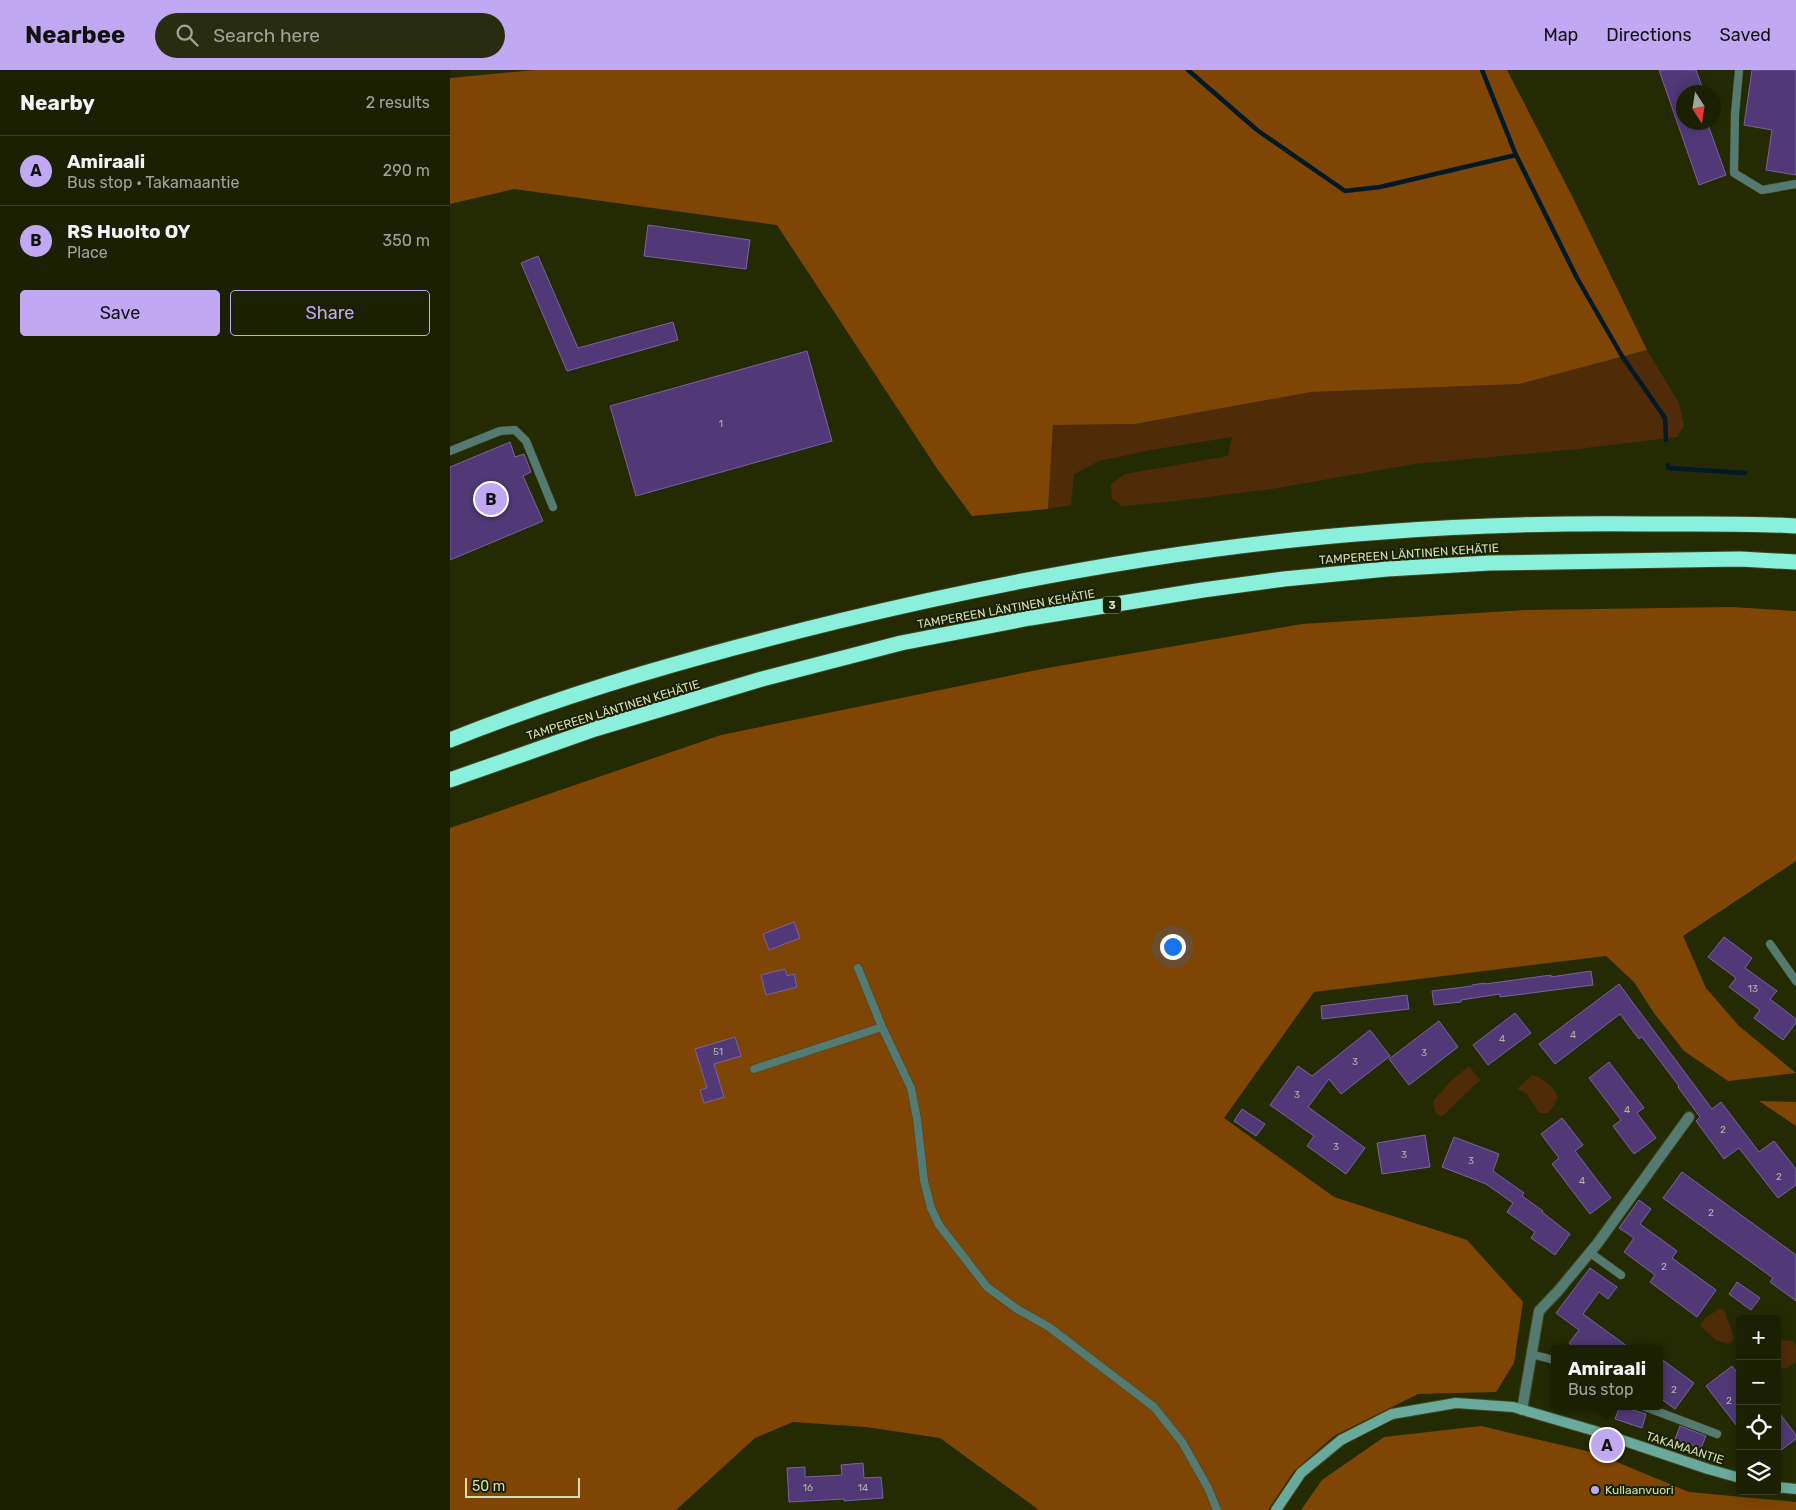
<!DOCTYPE html>
<html lang="en">
<head>
<meta charset="utf-8">
<style>
  body { margin:0; font-family:Rubik,sans-serif; background:#282d11; color:#f1f3f6 }
  .controls { position:absolute; right:15px; bottom:15px; display:grid; overflow:hidden; border-radius:5px; box-shadow:0 2px 12px #0003 }
  .controls button { width:45px; height:45px; display:grid; place-items:center; padding:0; border:0; border-bottom:1px solid #393e24; background:#1b2002; color:#f1f3f6; font:25px sans-serif }
  .compass { position:absolute; left:1226px; top:15px; width:45px; height:45px; border-radius:50%; background:#1b2002; box-shadow:0 2px 12px #0003; rotate:168deg }
  .scale { position:absolute; left:15px; bottom:12px; width:115px; box-sizing:border-box; padding-left:5px; border:2px solid #d3ddb8; border-top:0; font-size:14px; line-height:18px; white-space:nowrap; color:#d3ddb8; -webkit-text-stroke:4px #1a2100; paint-order:stroke }
  .you { position:absolute; left:722px; top:876px; width:18px; height:18px; margin:-12px; border:4px solid #fff; border-radius:50%; background:#1a73e8; box-shadow:0 0 0 8px #1a73e833 }
  .badge { display:grid; place-items:center; width:32px; height:32px; border-radius:50%; background:#c1a8f3; color:#111; font-size:16px; font-weight:700 }
  .pin { position:absolute; translate:-50% -50%; border:2px solid #fff; box-shadow:0 1px 5px #0006 }
  .popup { position:absolute; left:1101px; top:1275px; width:112px; height:65px; box-sizing:border-box; display:grid; place-content:center; border-radius:5px; background:#1b2002; filter:drop-shadow(0 1px 4px #0005); font-size:16px; white-space:nowrap; color:#a0a399 }
  .popup b { font-size:19px; color:#f1f3f6 }
  .popup::after { content:''; position:absolute; left:50%; top:100%; margin-left:-10px; border:10px solid transparent; border-top-color:#1b2002 }
  .list { margin:0; padding:0; list-style:none }
  h2 { display:flex; justify-content:space-between; align-items:center; height:65px; margin:0; padding:0 20px; font-size:21px }
  h2 small { font-size:16px; font-weight:400; color:#a0a399 }
  .list li { display:grid; grid-template-columns:32px 1fr auto; gap:15px; align-items:center; box-sizing:border-box; height:70px; padding:0 20px; border-top:1px solid #393e24 }
  .list b { display:block; font-size:19px; white-space:nowrap }
  .list p { margin:0; font-size:16px; white-space:nowrap; color:#a0a399 }
  .list em { font-size:16px; font-style:normal; color:#a0a399 }
  .actions { display:flex; gap:10px; padding:15px 20px }
  .actions a { flex:1; padding:11px 0; border:1px solid #c1a8f3; border-radius:5px; text-align:center; font-size:18px; color:#c1a8f3 }
  .actions .main { background:#c1a8f3; color:#111 }
  .icon { flex:none; width:28px; height:28px; fill:none; stroke:currentColor; stroke-width:2; stroke-linecap:round; stroke-linejoin:round }
  .map { position:relative; flex:none; width:1346px; height:1440px; overflow:hidden }
  header { display:flex; align-items:center; gap:30px; box-sizing:border-box; height:70px; padding:0 25px; background:#c1a8f3; color:#111 }
  header strong { font-size:24px }
  nav { display:flex; gap:28px; margin-inline-start:auto; font-size:18px }
  .search { width:350px; height:45px; background:#282d11; display:flex; align-items:center; gap:12px; box-sizing:border-box; padding:0 18px; border-radius:28px; color:#a0a399; font-size:19px }
  main { display:flex }
  aside { flex:1; background:#1b2002 }
  .map>svg:first-child { display:block }
  .green { fill:#4f2b08 }
  .forest { fill:#7f4505 }
  .lines { fill:none; stroke-linecap:round; stroke-linejoin:round }
  .stream { stroke:#021928; stroke-width:4.5 }
  .building { fill:#503976; stroke:#7962a2 }
  .lane-casing { stroke:#404720; stroke-width:9 }
  .street-casing { stroke:#404720; stroke-width:12 }
  .secondary-casing { stroke:#404720; stroke-width:12 }
  .highway-casing { stroke:#404720; stroke-width:17 }
  .lane { stroke:#547a72; stroke-width:8 }
  .street { stroke:#547a72; stroke-width:10 }
  .secondary { stroke:#6aaa9c; stroke-width:10 }
  .highway { stroke:#8af0db; stroke-width:15 }
  .poi-dot { fill:#c1a8f3; stroke:#1a2100; stroke-width:2 }
  .labels { text-anchor:middle; dominant-baseline:central; stroke-width:4; stroke-linejoin:round; paint-order:stroke }
  .number-label { font-size:10px; fill:#b2b4a8 }
  .shield { fill:#1a2100; stroke:#9ca581; stroke-width:1 }
  .shield-label { font-size:11px; font-weight:bold; fill:#d3ddb8 }
  .street-label { font-size:12px; fill:#d3ddb8; stroke:#1a2100 }
  .poi-label { font-size:12px; fill:#d3ddb8; stroke:#1a2100; text-anchor:start }
</style>
</head>
<body>
<header>
<strong>Nearbee</strong>
<div class="search"><svg class="icon" aria-label="search" viewBox="0 0 24 24"><circle cx="10" cy="10" r="6"/><path d="M15 15l6 6"/></svg>Search here</div>
<nav><a>Map</a><a>Directions</a><a>Saved</a></nav>
</header>
<main>
<aside>
<h2>Nearby<small>2 results</small></h2>
<ul class="list">
<li><span class="badge">A</span><div><b>Amiraali</b><p>Bus stop · Takamaantie</p></div><em>290 m</em></li>
<li><span class="badge">B</span><div><b>RS Huolto OY</b><p>Place</p></div><em>350 m</em></li>
</ul>
<div class="actions"><a class="main">Save</a><a>Share</a></div>
</aside>
<div class="map">
<svg width="1346" height="1440" viewBox="0 0 1346 1440">
  <rect width="100%" height="100%" fill="#242b03"/>
  <path class="green" d="M1197,280l32,53 5,23 -7,11 -99,12 -164,15 -142,25 -104,13 -46,4 -10,-7 -1,-15 14,-10 103,-18 4,-19 -81,13 -52,11 -25,13 -3,31 -23,4 5,-84 82,-1 176,-32 208,-8z
    M1019,996l11,14 -35,34 -4,2 -6,-4 -2,-11 19,-21z
    M1082,1005c13,5 20,9 26,22l-5,10 -5,6h-9l-12,-19 -10,-5z
    M1269,1239l5,1 10,27 -2,5 -4,2 -12,-4 -16,-14 5,-8z
    M1327,1270l16,1 3,4v17l-9,6 -10,1z"/>
  <path class="forest" d="M85,0h972l66,128 74,152 -128,34 -208,8 -176,32 -82,1 -5,84 -76,7 -34,-46 -161,-245 -263,-36 -64,15v-126z
    M1282,537l64,4v250l-113,75 23,52 33,38 57,47 -68,8 -44,-30 -30,-38 -20,-31 -28,-26 -292,36 -90,126 110,79 133,43 56,62 -9,61 -18,29 -78,2 -84,42 -40,35 -26,39h-229l-99,-72 -74,-11 -73,-5 -38,16 -79,72h-226v-682l271,-93 326,-67 255,-44 223,-14z
    M1309,1031l37,1v24z
    M1031,1356l114,27 94,39 107,10v8h-495l21,-30 62,-43z"/>
  <g class="lines">
    <path class="stream" d="M738,0l69,60 88,61 35,-4 136,-32
      M1032,0l34,85 61,123 45,78 43,62 1,22
      M1218,395v3l77,5"/>
  </g>
  <path class="building" d="M1209,0h37l8,22h-20v30h23l19,53 -27,10z
    M1302,0h44v105l-30,-5 6,-40 -28,-5z
    M198,155l102,15 -4,29 -102,-13z
    M88,186l40,92 95,-26 5,18 -111,31 -46,-108z
    M357,281l25,90 -196,55 -26,-90z
    M60,372l5,15 9,-3 7,18 -8,4 20,45 -93,39v-93z
    M344,852l6,16 -31,12 -6,-16z
    M1274,867l28,21 -7,10 32,23 -7,8 26,20v4l-13,17 -29,-22 6,-8 -31,-23 7,-9 -28,-21z
    M335,899l2,7 7,-2 3,13 -31,8 -5,-20z
    M1141,901l2,14 -93,12v-3l-39,6v2l-27,3 -2,-14 40,-5v-1l13,-2v1l66,-9v2z
    M1169,914l93,125 9,-7 38,50 15,-11 22,28v16l-18,13 -39,-50 -15,11 -28,-38 4,-4 -22,-30 1,-1 -37,-49 -3,2 -19,-25 -65,50 -16,-20z
    M957,925l2,14 -87,10 -1,-13z
    M1065,943l16,20 -43,32 -15,-20z
    M989,951l19,26 -49,38 -20,-26z
    M920,960l20,26 -49,38 -12,-15 -21,28 57,41 -19,26 -39,-28 7,-10 -44,-31 28,-39 14,10z
    M285,967l6,19 -27,8 10,33 -20,6 -4,-13 7,-2 -12,-39z
    M1159,992l35,46 -7,5 19,25 -22,16 -21,-28 8,-6 -32,-42z
    M792,1039l23,15 -9,12 -22,-15z
    M1112,1048l21,27 -8,6 36,47 -21,16 -38,-50 7,-6 -18,-24z
    M975,1065l5,32 -48,7 -5,-31z
    M1004,1067l45,17 -6,17 31,22 -2,3 21,15 -1,1 28,22 -15,21 -24,-17 4,-6 -28,-20 6,-9 -27,-19 -44,-17z
    M1232,1102l114,83v46l-26,-19 3,-4 -110,-80z
    M1189,1130l12,9 -11,15 37,27 -5,7 44,32 -19,27 -47,-35 5,-7 -31,-23 10,-14 -15,-10z
    M1140,1198l27,19 -9,12 -9,-7 -16,22 48,35h-55l-7,-6 10,-13 -23,-17z
    M1287,1212l23,16 -9,12 -22,-16z
    M1210,1288l34,25 -19,26 -15,-11z
    M1282,1296l8,10v54l-34,-44z
    M1170,1336l26,8 -4,14 -27,-9z
    M1327,1340l19,25v4l-19,14z
    M1230,1356l26,10 -5,12 -26,-9z
    M413,1393l1,15 17,-1 2,21 -39,3v-2l-55,3 -2,-34 18,-1v10l37,-2 -1,-10z"/>
  <g class="lines">
    <g class="lane-casing">
      <path id="lane" d="M1289,0l-4,44 -1,59 28,17 34,-6
        M0,381l50,-20 15,-1 11,11 27,66
        M1320,874l26,37
        M408,898l24,59 29,61 6,31 7,62 7,27 8,17 48,62 30,22 32,18 105,80 28,35 26,46 9,22
        M304,999l128,-42
        M1139,1182l32,23
        M1081,1284l23,6
        M1193,1336l74,28"/>
    </g>
    <g class="street-casing">
      <path id="street" d="M1072,1340l17,-99 19,-20 39,-47 92,-127"/>
    </g>
    <g class="secondary-casing">
      <path id="secondary" d="M1327,1417l19,2
        M826,1440l25,-37 40,-33 51,-26 64,-11 57,4 82,24 113,38 32,9"/>
    </g>
    <g class="highway-casing">
      <path id="highway" d="M0,670c125,-50 258,-87 389,-119 178,-43 360,-76 544,-89 89,-7 179,-9 268,-8 48,0 97,-1 145,2
        M0,710l145,-51 167,-50 139,-36 129,-25 173,-28 81,-11 103,-10 102,-6 251,-4 56,3"/>
    </g>
    <use href="#lane" class="lane"/>
    <use href="#street" class="street"/>
    <use href="#secondary" class="secondary"/>
    <use href="#highway" class="highway"/>
  </g>
  <circle class="poi-dot" cx="1145" cy="1420" r="5"/>
  <g class="labels">
    <g class="number-label">
      <text x="271" y="354">1</text>
      <text x="1303" y="919">13</text>
      <text x="1123" y="965">4</text>
      <text x="1052" y="969">4</text>
      <text x="268" y="982">51</text>
      <text x="974" y="983">3</text>
      <text x="905" y="992">3</text>
      <text x="847" y="1025">3</text>
      <text x="1177" y="1040">4</text>
      <text x="1273" y="1060">2</text>
      <text x="886" y="1077">3</text>
      <text x="954" y="1085">3</text>
      <text x="1021" y="1091">3</text>
      <text x="1329" y="1107">2</text>
      <text x="1132" y="1111">4</text>
      <text x="1261" y="1143">2</text>
      <text x="1214" y="1197">2</text>
      <text x="1224" y="1320">2</text>
      <text x="1279" y="1331">2</text>
      <text x="358" y="1418">16</text>
      <text x="413" y="1418">14</text>
    </g>
    <rect class="shield" x="653" y="526.5" width="18" height="17" rx="4"/>
    <g class="shield-label">
      <text x="662" y="535">3</text>
    </g>
    <g class="street-label">
      <text transform="translate(959 484) rotate(-4)">TAMPEREEN LÄNTINEN KEHÄTIE</text>
      <text transform="translate(556 539) rotate(-10)">TAMPEREEN LÄNTINEN KEHÄTIE</text>
      <text transform="translate(163 640) rotate(-17)">TAMPEREEN LÄNTINEN KEHÄTIE</text>
      <text transform="translate(1235 1378) rotate(18)">TAKAMAANTIE</text>
    </g>
    <g class="poi-label">
      <text x="1155" y="1420">Kullaanvuori</text>
    </g>
  </g>
</svg>
<div class="controls">
<button>+</button>
<button>−</button>
<button><svg class="icon" aria-label="locate" viewBox="0 0 24 24"><circle cx="12" cy="12" r="6"/><path d="M12 2v4M12 18v4M2 12h4M18 12h4"/></svg></button>
<button><svg class="icon" aria-label="layers" viewBox="0 0 24 24"><path d="M12 4l9 5-9 5-9-5zM3 14l9 5 9-5"/></svg></button>
</div>
<svg class="compass" viewBox="-18 -18 36 36"><path d="M0-13l5 13h-10z" fill="#e53935"/><path d="M0 13l5-13h-10z" fill="#a0a399"/></svg>
<div class="scale">50 m</div>
<div class="you"></div>
<div class="pin badge" style="left:1157px;top:1375px">A</div>
<div class="popup"><b>Amiraali</b>Bus stop</div>
<div class="pin badge" style="left:41px;top:429px">B</div>
</div>
</main>
</body>
</html>
